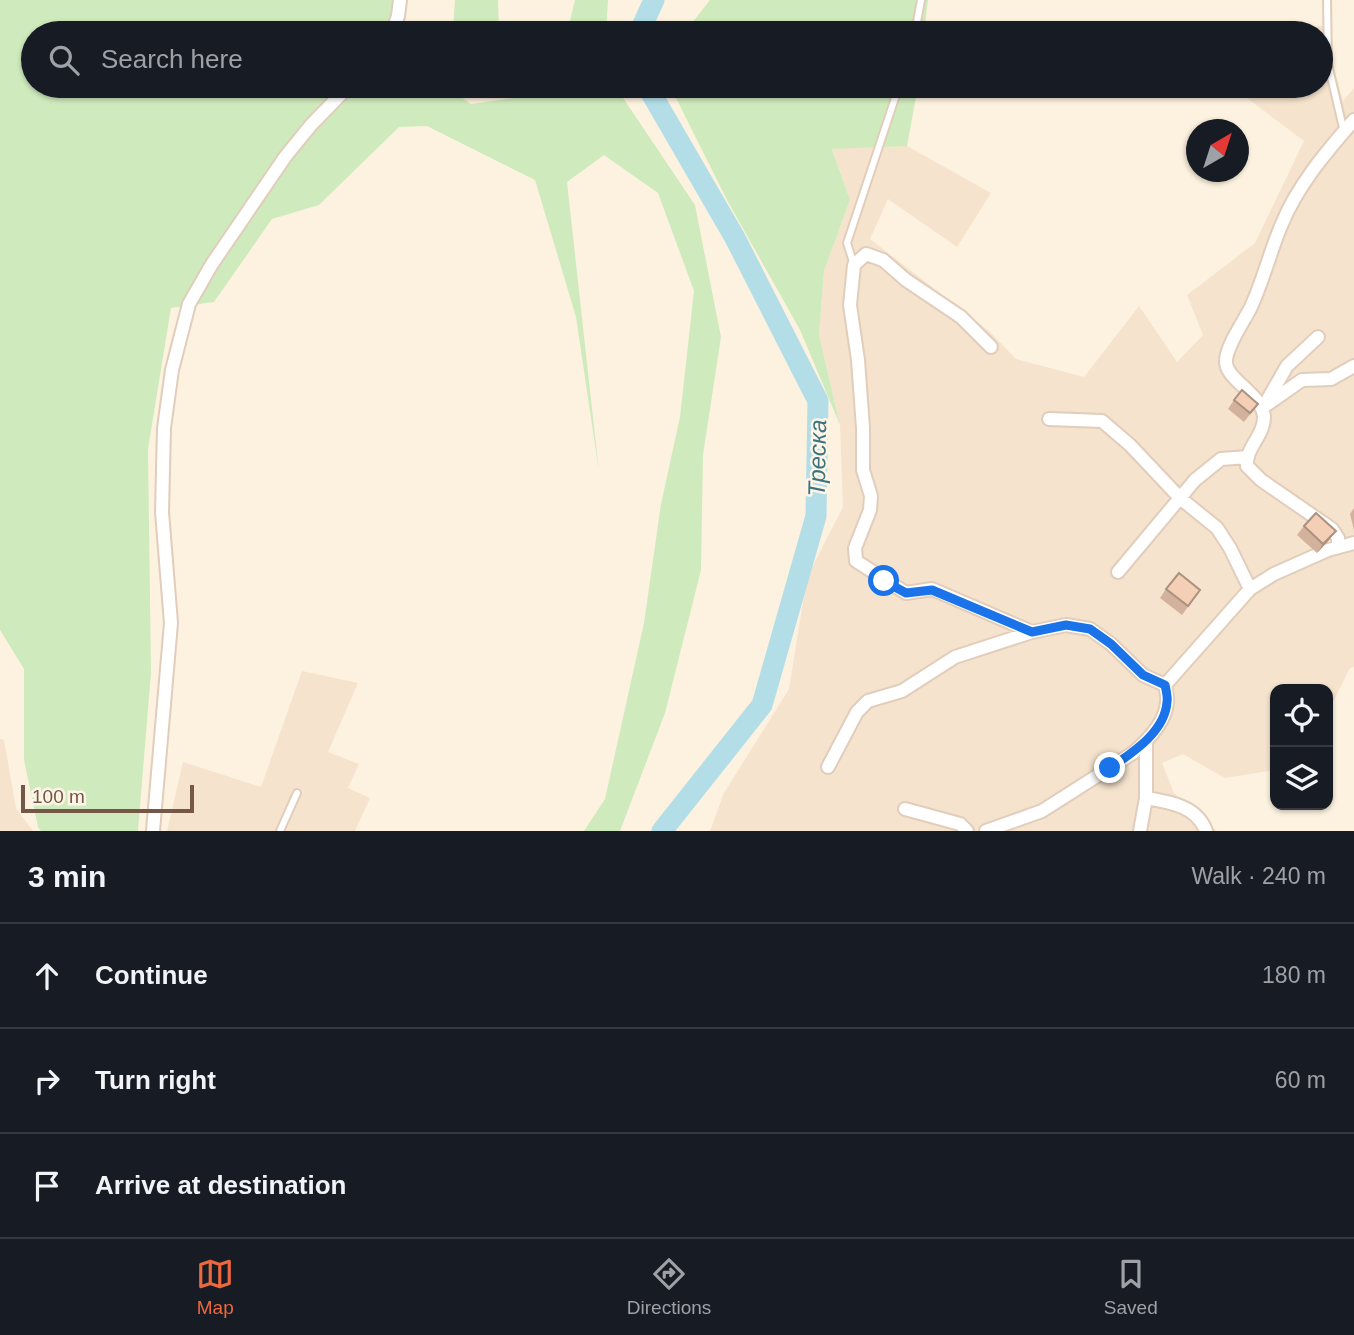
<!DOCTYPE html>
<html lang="en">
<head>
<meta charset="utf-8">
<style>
  body { margin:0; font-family:Arial,sans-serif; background:#242831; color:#f1f3f6 }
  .controls { position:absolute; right:21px; bottom:21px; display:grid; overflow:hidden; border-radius:14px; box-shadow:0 2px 5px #0004 }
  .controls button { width:63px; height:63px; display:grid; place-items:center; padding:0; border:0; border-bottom:2px solid #363941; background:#171b24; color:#f1f3f6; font:35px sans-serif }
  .compass { position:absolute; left:1186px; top:119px; width:63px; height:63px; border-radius:50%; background:#171b24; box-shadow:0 2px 5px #0004; rotate:39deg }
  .scale { position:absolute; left:21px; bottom:18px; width:173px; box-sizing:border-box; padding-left:7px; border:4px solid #745746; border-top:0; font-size:19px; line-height:24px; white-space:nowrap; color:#745746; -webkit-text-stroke:5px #fff5e6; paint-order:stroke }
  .stop { position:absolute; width:21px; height:21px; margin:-16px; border:5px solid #1a73e8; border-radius:50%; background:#fff }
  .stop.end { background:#1a73e8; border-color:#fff; box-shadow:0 2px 7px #0008 }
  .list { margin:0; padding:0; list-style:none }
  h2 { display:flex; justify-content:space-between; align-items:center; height:91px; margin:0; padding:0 28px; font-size:30px }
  h2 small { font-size:23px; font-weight:400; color:#9ea1a6 }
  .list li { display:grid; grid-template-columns:46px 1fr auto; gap:21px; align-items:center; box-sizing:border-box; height:105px; padding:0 28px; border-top:2px solid #363941 }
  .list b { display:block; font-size:26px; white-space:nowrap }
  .list em { font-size:23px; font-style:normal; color:#9ea1a6 }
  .icon { flex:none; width:38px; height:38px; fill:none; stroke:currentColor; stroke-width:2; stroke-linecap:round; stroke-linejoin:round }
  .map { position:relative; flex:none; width:1354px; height:831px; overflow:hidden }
  .search { position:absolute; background:#171b24; box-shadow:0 2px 5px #0004; left:21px; right:21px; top:21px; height:77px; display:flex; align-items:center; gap:18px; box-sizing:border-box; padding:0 24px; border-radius:38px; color:#9ea1a6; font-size:26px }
  .sheet { height:406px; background:#171b24 }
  nav { display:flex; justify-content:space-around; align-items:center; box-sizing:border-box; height:98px; border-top:2px solid #363941; background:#171b24; font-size:19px; color:#9ea1a6 }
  nav a { display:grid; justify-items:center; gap:4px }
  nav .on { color:#ed683d }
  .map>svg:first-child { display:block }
  .residential { fill:#f5e3cd }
  .green { fill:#cfebbd }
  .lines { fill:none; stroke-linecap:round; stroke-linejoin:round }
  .river { stroke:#b3dee7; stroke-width:21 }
  .service-casing { stroke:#e1cdbb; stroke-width:10 }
  .minor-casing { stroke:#e1cdbb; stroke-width:16 }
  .service { stroke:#fff; stroke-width:6 }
  .minor { stroke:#fff; stroke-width:12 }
  .wall { fill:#d2b29c }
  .shaded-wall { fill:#ab917f }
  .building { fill:#f4cfb5; stroke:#ab917f; stroke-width:2 }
  .route { stroke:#1a73e8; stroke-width:9 }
  .labels { text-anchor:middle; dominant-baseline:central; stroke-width:5; stroke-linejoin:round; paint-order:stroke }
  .water-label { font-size:24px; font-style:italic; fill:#3c7582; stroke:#fff5e6 }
</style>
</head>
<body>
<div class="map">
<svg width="1354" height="831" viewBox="0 0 1354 831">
  <rect width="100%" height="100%" fill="#fdf2df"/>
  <path class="residential" d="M1322,25l21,76 11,-13v579l-4,1 -22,44v-23h-53v81l-50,8 -42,-24 -21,9 12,30 43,38h-507l14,-38 65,-104 18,-112 36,-70 -3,-82 -21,-90 5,-64 26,-71 -18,-52 75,-2 84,47 -34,54 -69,-48 -18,40 120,93 26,27 68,18 55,-71 38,56 26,-27 -16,-40 68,-52 49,-102 -73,-55h90v-53h-26z
    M302,671l56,12 -30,69 31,12 -11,24 22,10 -15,33h-188l16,-69 78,25z
    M0,739l4,1 12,68 17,23h-33z"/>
  <path class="green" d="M0,0h393l13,33h-373v53h412l26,18 43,-6 14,-12h87l80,119 26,132 -18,118 -2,115 -36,143 -45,118h-36l21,-32 39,-176 17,-119 19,-87 14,-126 -36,-98 -54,-38 -37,27 32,290 -23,-155 -41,-137 -108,-54 -28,1 -80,78 -47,14 -58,83 -43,6 -23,141 3,224 -13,158h-97l-3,-4 -14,-67v-91l-24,-39z
    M455,0h43l1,33h-58l12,-4z
    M575,0h33l-2,33h-39z
    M710,0h218l-4,33h-240z
    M670,86h248l-11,60 -75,3 18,51 -26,71 -5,64 21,90 -40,-95 -73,-130z"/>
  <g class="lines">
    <path class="river" d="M639,33l15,-33
      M647,86l88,152 83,163 -2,115 -54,189 -100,126"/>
    <g class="service-casing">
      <path id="service" d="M1327,0l1,64 16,68
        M915,33l6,-33
        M854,265l-7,-22 52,-157
        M280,831l17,-38"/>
    </g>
    <g class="minor-casing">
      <path id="minor" d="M392,33l6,-17 2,-16
        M991,347l-30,-30 -55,-37 -23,-20 -17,-6 -12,11 -4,40 8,55 5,68v42l8,26 -1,14 -15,38 1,13 50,32 26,-4 100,43 34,-7 24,4 21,15 32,31 22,10
        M1268,399l19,-33 31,-29
        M1262,408l40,-28 29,-1 23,-13
        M1049,419l53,2 28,24 50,53 37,30 13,20 20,41
        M1338,547v-9l-6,-9 -71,-49 -14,-14c-2,-18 18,-31 17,-50 -3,-23 -40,-37 -38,-56 1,-15 18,-39 25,-53 12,-26 19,-55 30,-81 16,-40 45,-74 73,-106
        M1118,572l77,-92 26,-21 27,-2
        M828,767l29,-55 11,-11 34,-10 53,-34 77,-25
        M1146,798c24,4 51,8 60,33
        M905,809l55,15 7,7
        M153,831l18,-208 -9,-111 2,-84 8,-58 17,-66 23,-40 73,-107 26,-32 38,-39
        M986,831l56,-20 91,-58c14,-12 33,-31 34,-51 1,-5 -1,-12 -2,-17l85,-96 24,-15 54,-24 26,-7
        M1140,831l6,-33v-56"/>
    </g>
    <use href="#service" class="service"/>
    <use href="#minor" class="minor"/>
  </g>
  <path class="wall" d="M1234,400l24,4 -14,18 -16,-13z
    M1354,508v22l-4,-16z
    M1304,526l25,14 -12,13 -20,-18z
    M1166,589l34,1 -18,25 -22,-17z"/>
  <path class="shaded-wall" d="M1336,531l-7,9 -12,13 6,-9z"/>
  <path class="building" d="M1242,390l16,14 -8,9 -16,-13z
    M1316,513l20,18 -13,13 -19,-18z
    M1179,573l21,17 -12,16 -22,-17z"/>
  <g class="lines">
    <path class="route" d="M884,581l22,12 26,-3 100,42 34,-7 24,4 21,15 32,31 22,10c1,5 3,12 2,17 -2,30 -35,51 -57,66"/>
  </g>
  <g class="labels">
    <g class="water-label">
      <text transform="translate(817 458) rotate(-89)">Треска</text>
    </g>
  </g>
</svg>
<div class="controls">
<button><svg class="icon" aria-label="locate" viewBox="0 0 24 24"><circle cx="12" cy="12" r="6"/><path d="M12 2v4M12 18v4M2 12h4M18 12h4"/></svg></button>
<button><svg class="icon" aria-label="layers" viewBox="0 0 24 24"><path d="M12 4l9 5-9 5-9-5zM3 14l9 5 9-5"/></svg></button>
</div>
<svg class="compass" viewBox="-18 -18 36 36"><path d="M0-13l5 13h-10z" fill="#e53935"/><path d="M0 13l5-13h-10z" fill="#9ea1a6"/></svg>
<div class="scale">100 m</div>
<div class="stop" style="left:884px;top:581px"></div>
<div class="stop end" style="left:1110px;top:768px"></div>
<div class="search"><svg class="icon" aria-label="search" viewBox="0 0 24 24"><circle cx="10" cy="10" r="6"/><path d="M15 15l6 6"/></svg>Search here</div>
</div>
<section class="sheet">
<h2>3 min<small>Walk · 240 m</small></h2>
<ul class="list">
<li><svg class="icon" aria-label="ahead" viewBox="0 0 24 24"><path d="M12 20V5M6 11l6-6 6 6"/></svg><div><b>Continue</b></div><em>180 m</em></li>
<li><svg class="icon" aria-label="right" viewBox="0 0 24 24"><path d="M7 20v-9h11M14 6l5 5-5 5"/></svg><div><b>Turn right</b></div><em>60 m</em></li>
<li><svg class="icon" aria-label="arrive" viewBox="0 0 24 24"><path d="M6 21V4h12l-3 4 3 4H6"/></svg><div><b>Arrive at destination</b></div></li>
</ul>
</section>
<nav>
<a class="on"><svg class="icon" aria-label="map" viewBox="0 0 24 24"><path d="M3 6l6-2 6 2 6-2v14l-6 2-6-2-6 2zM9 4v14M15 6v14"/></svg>Map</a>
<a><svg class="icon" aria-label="directions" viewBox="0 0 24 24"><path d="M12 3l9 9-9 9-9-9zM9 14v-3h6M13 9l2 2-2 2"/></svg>Directions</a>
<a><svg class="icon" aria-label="saved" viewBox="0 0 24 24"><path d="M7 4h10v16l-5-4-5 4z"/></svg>Saved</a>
</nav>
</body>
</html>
